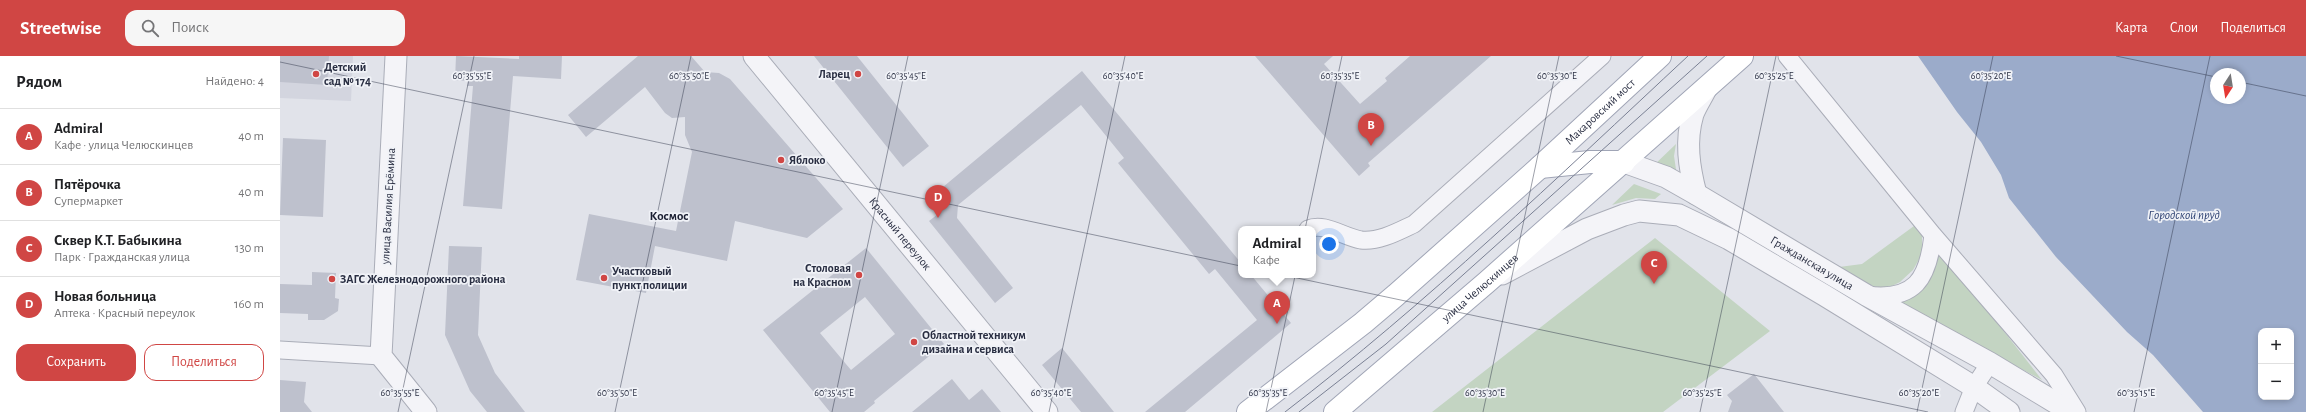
<!DOCTYPE html>
<html lang="ru">
<head>
<meta charset="utf-8">
<style>
  body { margin:0; font-family:"Alegreya Sans",sans-serif; background:#f6f6f6; color:#202124 }
  .controls { position:absolute; right:12px; bottom:12px; display:grid; overflow:hidden; border-radius:8px; box-shadow:0 2px 6px #0003 }
  .controls button { width:36px; height:36px; display:grid; place-items:center; padding:0; border:0; border-bottom:1px solid #e0e0e0; background:#fff; color:#202124; font:20px sans-serif }
  .compass { position:absolute; left:1930px; top:12px; width:36px; height:36px; border-radius:50%; background:#fff; box-shadow:0 2px 6px #0003; rotate:192deg }
  .you { position:absolute; left:1049px; top:188px; width:14px; height:14px; margin:-10px; border:3px solid #fff; border-radius:50%; background:#1a73e8; box-shadow:0 0 0 6px #1a73e833 }
  .badge { display:grid; place-items:center; width:26px; height:26px; border-radius:50%; background:#d04644; color:#fff; font-size:13px; font-weight:700 }
  .pin { position:absolute; translate:-50% -33px; filter:drop-shadow(0 1px 2px #0008) }
  .pin::after { content:''; position:absolute; top:21px; width:14px; height:12px; background:inherit; clip-path:polygon(0 0,100% 0,50% 100%) }
  .popup { position:absolute; left:958px; top:170px; width:78px; height:52px; box-sizing:border-box; display:grid; place-content:center; border-radius:8px; background:#fff; filter:drop-shadow(0 1px 3px #0005); font-size:13px; white-space:nowrap; color:#757577 }
  .popup b { font-size:15px; color:#202124 }
  .popup::after { content:''; position:absolute; left:50%; top:100%; margin-left:-8px; border:8px solid transparent; border-top-color:#fff }
  .list { margin:0; padding:0; list-style:none }
  h2 { display:flex; justify-content:space-between; align-items:center; height:52px; margin:0; padding:0 16px; font-size:17px }
  h2 small { font-size:13px; font-weight:400; color:#757577 }
  .list li { display:grid; grid-template-columns:26px 1fr auto; gap:12px; align-items:center; box-sizing:border-box; height:56px; padding:0 16px; border-top:1px solid #e0e0e0 }
  .list b { display:block; font-size:15px; white-space:nowrap }
  .list p { margin:0; font-size:13px; white-space:nowrap; color:#757577 }
  .list em { font-size:13px; font-style:normal; color:#757577 }
  .actions { display:flex; gap:8px; padding:12px 16px }
  .actions a { flex:1; padding:9px 0; border:1px solid #d04644; border-radius:12px; text-align:center; font-size:14px; color:#d04644 }
  .actions .main { background:#d04644; color:#fff }
  .icon { flex:none; width:22px; height:22px; fill:none; stroke:currentColor; stroke-width:2; stroke-linecap:round; stroke-linejoin:round }
  .map { position:relative; flex:none; width:2026px; height:356px; overflow:hidden }
  header { display:flex; align-items:center; gap:24px; box-sizing:border-box; height:56px; padding:0 20px; background:#d04644; color:#fff }
  header strong { font-size:19px }
  nav { display:flex; gap:22px; margin-inline-start:auto; font-size:14px }
  .search { width:280px; height:36px; background:#f6f6f6; display:flex; align-items:center; gap:10px; box-sizing:border-box; padding:0 14px; border-radius:12px; color:#757577; font-size:15px }
  main { display:flex }
  aside { flex:1; background:#fff }
  .map>svg:first-child { display:block }
  .built { fill:#d3d5df }
  .green { fill:#c3d4c2 }
  .water { fill:#9babca; fill-rule:evenodd }
  .building { fill:#bec1cd; fill-rule:evenodd }
  .lines { fill:none; stroke-linecap:round; stroke-linejoin:round }
  .minor-casing { stroke:#aaadb8; stroke-width:19 }
  .tertiary-casing { stroke:#aaadb8; stroke-width:23 }
  .primary-casing { stroke:#a0a5b6; stroke-width:24 }
  .minor { stroke:#f4f4f8; stroke-width:17 }
  .tertiary { stroke:#f4f4f8; stroke-width:21 }
  .primary { stroke:#fff; stroke-width:22 }
  .tram { stroke:#7a8094; stroke-width:1 }
  .ticks { fill:none; stroke:#292e42; stroke-width:1; stroke-opacity:0.45 }
  .poi-dot { fill:#d04644; stroke:#f0f2f7; stroke-width:1.5 }
  .labels { text-anchor:middle; dominant-baseline:central; stroke-width:3.5; stroke-linejoin:round; paint-order:stroke }
  .poi-label { font-size:12px; font-weight:bold; fill:#292e42; stroke:#f0f2f7; text-anchor:start }
  .street-label { font-size:12px; fill:#292e42; stroke:#f0f2f7 }
  .water-label { font-size:13px; font-style:italic; fill:#324676; stroke:#f0f2f7 }
  .neighbourhood-label { font-size:13px; font-weight:bold; fill:#1b1f32; stroke:#f0f2f7 }
  .ticks-label { font-size:10px; text-anchor:middle; fill:#292e42; stroke:#f0f2f7; stroke-width:3.5; stroke-linejoin:round; paint-order:stroke }
</style>
</head>
<body>
<header>
<strong>Streetwise</strong>
<div class="search"><svg class="icon" aria-label="search" viewBox="0 0 24 24"><circle cx="10" cy="10" r="6"/><path d="M15 15l6 6"/></svg>Поиск</div>
<nav><a>Карта</a><a>Слои</a><a>Поделиться</a></nav>
</header>
<main>
<aside>
<h2>Рядом<small>Найдено: 4</small></h2>
<ul class="list">
<li><span class="badge">A</span><div><b>Admiral</b><p>Кафе · улица Челюскинцев</p></div><em>40 m</em></li>
<li><span class="badge">B</span><div><b>Пятёрочка</b><p>Супермаркет</p></div><em>40 m</em></li>
<li><span class="badge">C</span><div><b>Сквер К.Т. Бабыкина</b><p>Парк · Гражданская улица</p></div><em>130 m</em></li>
<li><span class="badge">D</span><div><b>Новая больница</b><p>Аптека · Красный переулок</p></div><em>160 m</em></li>
</ul>
<div class="actions"><a class="main">Сохранить</a><a>Поделиться</a></div>
</aside>
<div class="map">
<svg width="2026" height="356" viewBox="0 0 2026 356">
  <rect width="100%" height="100%" fill="#e1e3ea"/>
  <path class="built" d="M0,0h73l-2,45 -71,-3z"/>
  <path class="green" d="M1396,88l-2,12 3,20 -25,-9z
    M1354,128l27,10 -6,5 -19,-1 -24,7z
    M1634,170l8,9v19l-9,16 -13,12 -12,6 -19,-2 -30,-19 23,-3z
    M1375,182l115,93 -107,81h-231z
    M1660,194l102,130 -144,-78c25,-13 35,-25 42,-52z"/>
  <path class="water" d="M1638,0h388v356h-103l-50,-57 -26,-23 -71,-75 -47,-59 -8,-23 -20,-33 -24,-30zM1936,18h24v24h-24zM1981,275h30v66h-30z"/>
  <path class="building" d="M0,0h49l-2,29 -47,-3z
    M176,0l63,3v-3h43l-1,23 -48,-3 -11,133 -39,-3 10,-120h-6l1,-5 -13,-1z
    M358,0h53l14,16 14,1 11,6 113,130 -36,29 -72,-17 -8,40 -72,-15 -9,47 -70,-13 13,-66 87,17 16,-79 -7,-17v-18l-13,1 -7,-5 -20,-26 -59,50 -18,-22z
    M534,0h43l72,90 -26,21z
    M975,0h78l-9,8 36,40 27,-23 -2,-3 25,-22h81l-123,107 2,3 -11,10z
    M802,15l159,192v12h10l40,48 -106,89h-40l112,-92 -42,-51 -6,5 -91,-111 6,-5 -43,-53 -123,100 -1,13 56,70 -18,15 -66,-82 13,-10 -11,-14z
    M3,82l43,2 -3,77 -43,-2z
    M169,190l33,1 -4,88 17,38 30,39h-38l-17,-21 -25,-56z
    M586,192l78,96 -70,57 1,2 -11,9h-34l-67,-82zM585,241l30,37 -44,36 -31,-37z
    M32,216l24,1 -1,25 4,1 -1,12 -14,9h-16v-6l-28,-1v-29l32,1z
    M782,292l52,64h-33l-39,-47z
    M1474,318l30,38h-56l4,-11 -5,-6z
    M672,323l17,21 13,-11 19,23h-89z
    M0,324l26,2 -2,20 8,10h-32z"/>
  <g class="lines">
    <g class="minor-casing">
      <path id="minor" d="M1507,0l146,179 121,140 23,37
        M1028,173c17,-7 35,8 53,11 18,2 36,-8 53,-16l188,-168
        M1587,239c48,6 61,-16 66,-60
        M0,294l101,6
        M1684,356l10,-25 16,-24"/>
    </g>
    <g class="tertiary-casing">
      <g id="tertiary">
        <path d="M116,0l-15,300 45,56"/>
        <path id="s1" d="M474,0l293,356"/>
        <path id="s2" d="M1344,106l42,15 30,17 170,101 124,68 81,49"/>
        <path d="M1416,138c-7,-27 -11,-53 -3,-80 3,-8 9,-17 13,-25"/>
        <path d="M1222,218l85,-45 37,-14 15,-4 40,4 50,24 95,56 150,92 35,25"/>
      </g>
    </g>
    <g class="primary-casing">
      <g id="primary">
        <path d="M1260,111l50,-5h34"/>
        <path id="s3" d="M968,356l115,-89 33,-28 144,-128 120,-111"/>
        <path id="s4" d="M1055,356l152,-130 255,-226"/>
      </g>
    </g>
    <use href="#minor" class="minor"/>
    <use href="#tertiary" class="tertiary"/>
    <use href="#primary" class="primary"/>
    <path class="tram" d="M1005,356c142,-109 272,-234 403,-356
      M1019,356l87,-68 321,-288"/>
  </g>
  <path class="ticks" d="M1836,0l100,21M0,6l1648,350M1960,26l66,14M118,356l76,-356M335,356l76,-356M552,356l76,-356M769,356l76,-356M986,356l76,-356M1203,356l76,-356M1420,356l76,-356M1637,356l76,-356M1854,356l76,-356"/>
  <g class="poi-dot">
    <circle cx="36" cy="18" r="4"/>
    <circle cx="578" cy="18" r="4"/>
    <circle cx="501" cy="104" r="4"/>
    <circle cx="579" cy="219" r="4"/>
    <circle cx="324" cy="222" r="4"/>
    <circle cx="52" cy="223" r="4"/>
    <circle cx="634" cy="286" r="4"/>
  </g>
  <g class="labels">
    <g class="poi-label">
      <text x="44" y="11">Детский<tspan x="44" dy="14">сад № 174</tspan></text>
      <text x="570" y="18" text-anchor="end">Ларец</text>
      <text x="509" y="104">Яблоко</text>
      <text x="571" y="212" text-anchor="end">Столовая<tspan x="571" dy="14">на Красном</tspan></text>
      <text x="332" y="215">Участковый<tspan x="332" dy="14">пункт полиции</tspan></text>
      <text x="60" y="223">ЗАГС Железнодорожного района</text>
      <text x="642" y="279">Областной техникум<tspan x="642" dy="14">дизайна и сервиса</tspan></text>
    </g>
    <g class="street-label">
      <text stroke="none"><textPath href="#s3" startOffset="463">Макаровский мост</textPath></text>
      <text transform="translate(108 150) rotate(-87)">улица Василия Ерёмина</text>
      <text stroke="none"><textPath href="#s1" startOffset="230">Красный переулок</textPath></text>
      <text stroke="none"><textPath href="#s2" startOffset="214">Гражданская улица</textPath></text>
      <text stroke="none"><textPath href="#s4" startOffset="191">улица Челюскинцев</textPath></text>
    </g>
    <g class="water-label">
      <text x="1904" y="159">Городской пруд</text>
    </g>
    <g class="neighbourhood-label">
      <text x="389" y="160">Космос</text>
    </g>
  </g>
  <g class="ticks-label">
    <text x="192" y="23">60°35'55"E</text>
    <text x="409" y="23">60°35'50"E</text>
    <text x="626" y="23">60°35'45"E</text>
    <text x="843" y="23">60°35'40"E</text>
    <text x="1060" y="23">60°35'35"E</text>
    <text x="1277" y="23">60°35'30"E</text>
    <text x="1494" y="23">60°35'25"E</text>
    <text x="1711" y="23">60°35'20"E</text>
    <text x="120" y="340">60°35'55"E</text>
    <text x="337" y="340">60°35'50"E</text>
    <text x="554" y="340">60°35'45"E</text>
    <text x="771" y="340">60°35'40"E</text>
    <text x="988" y="340">60°35'35"E</text>
    <text x="1205" y="340">60°35'30"E</text>
    <text x="1422" y="340">60°35'25"E</text>
    <text x="1639" y="340">60°35'20"E</text>
    <text x="1856" y="340">60°35'15"E</text>
  </g>
</svg>
<div class="controls">
<button>+</button>
<button>−</button>
</div>
<svg class="compass" viewBox="-18 -18 36 36"><path d="M0-13l5 13h-10z" fill="#e53935"/><path d="M0 13l5-13h-10z" fill="#757577"/></svg>
<div class="you"></div>
<div class="pin badge" style="left:997px;top:268px">A</div>
<div class="popup"><b>Admiral</b>Кафе</div>
<div class="pin badge" style="left:1091px;top:90px">B</div>
<div class="pin badge" style="left:1374px;top:228px">C</div>
<div class="pin badge" style="left:658px;top:162px">D</div>
</div>
</main>
</body>
</html>
